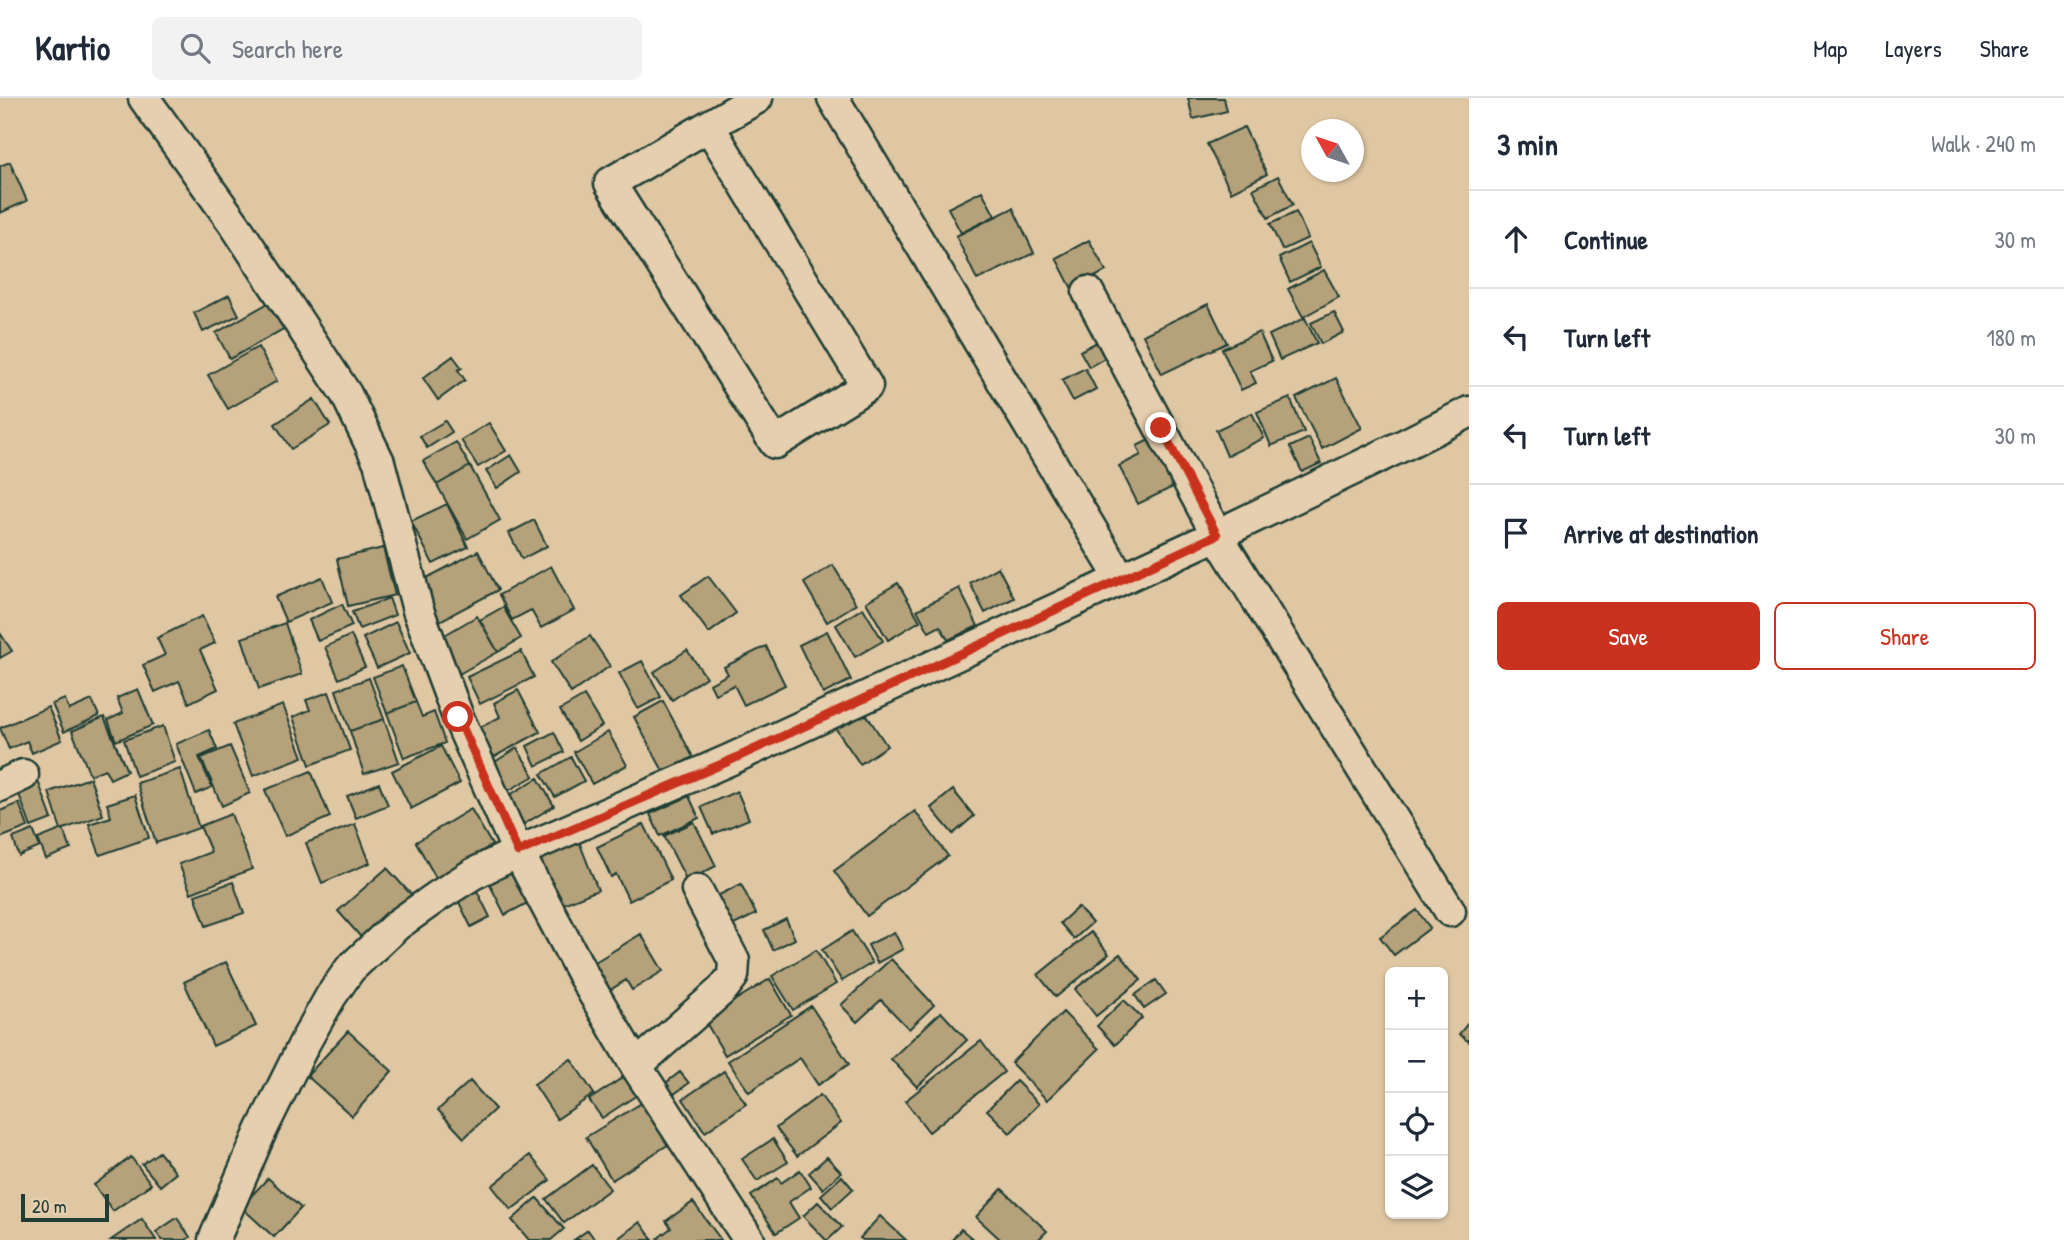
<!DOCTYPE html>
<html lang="en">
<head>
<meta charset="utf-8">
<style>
  body { margin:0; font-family:"Patrick Hand",sans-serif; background:#f2f2f3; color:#1f2937 }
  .controls { position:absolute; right:21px; bottom:21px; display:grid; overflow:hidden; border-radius:10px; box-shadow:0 2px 5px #0004 }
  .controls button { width:63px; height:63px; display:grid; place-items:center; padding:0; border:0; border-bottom:2px solid #e0e1e3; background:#fff; color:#1f2937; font:35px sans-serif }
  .compass { position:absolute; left:1301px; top:21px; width:63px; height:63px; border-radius:50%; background:#fff; box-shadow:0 2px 5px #0004; rotate:310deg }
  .scale { position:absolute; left:21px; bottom:18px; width:88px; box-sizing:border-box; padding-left:7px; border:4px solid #1f3d34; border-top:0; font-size:19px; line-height:24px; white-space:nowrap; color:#1f3d34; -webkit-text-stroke:5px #e6cfaf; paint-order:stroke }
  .stop { position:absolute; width:21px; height:21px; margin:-16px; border:5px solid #c8321e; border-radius:50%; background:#fff }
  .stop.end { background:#c8321e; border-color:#fff; box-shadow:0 2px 7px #0008 }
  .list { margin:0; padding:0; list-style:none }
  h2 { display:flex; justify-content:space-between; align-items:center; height:91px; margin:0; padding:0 28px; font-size:30px }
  h2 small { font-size:23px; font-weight:400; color:#747a83 }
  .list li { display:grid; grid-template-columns:46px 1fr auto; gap:21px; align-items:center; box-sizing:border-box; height:98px; padding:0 28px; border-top:2px solid #e0e1e3 }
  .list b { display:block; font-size:26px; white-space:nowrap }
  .list em { font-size:23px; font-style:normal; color:#747a83 }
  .actions { display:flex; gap:14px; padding:21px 28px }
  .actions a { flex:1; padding:16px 0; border:2px solid #c8321e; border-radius:10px; text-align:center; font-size:24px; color:#c8321e }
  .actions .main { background:#c8321e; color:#fff }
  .icon { flex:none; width:38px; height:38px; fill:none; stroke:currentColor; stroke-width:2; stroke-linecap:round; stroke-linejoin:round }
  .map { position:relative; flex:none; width:1469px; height:1142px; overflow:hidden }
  header { display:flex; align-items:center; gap:42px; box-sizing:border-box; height:98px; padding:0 35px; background:#fff; border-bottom:2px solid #e0e1e3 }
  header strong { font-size:33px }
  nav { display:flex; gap:38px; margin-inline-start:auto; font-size:24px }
  .search { width:490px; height:63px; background:#f2f2f3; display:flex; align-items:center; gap:18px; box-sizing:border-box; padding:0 24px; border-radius:10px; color:#747a83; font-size:26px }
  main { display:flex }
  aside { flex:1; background:#fff }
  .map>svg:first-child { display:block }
  .building { fill:#b5a17a; stroke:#1f3d34; stroke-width:2 }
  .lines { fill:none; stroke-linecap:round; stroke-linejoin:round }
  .minor-casing { stroke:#1f3d34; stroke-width:35 }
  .minor { stroke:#e6cfaf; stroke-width:30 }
  .route { stroke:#c8321e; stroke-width:9 }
</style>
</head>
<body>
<header>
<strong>Kartio</strong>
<div class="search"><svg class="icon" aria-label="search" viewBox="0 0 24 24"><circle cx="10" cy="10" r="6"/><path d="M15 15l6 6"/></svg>Search here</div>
<nav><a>Map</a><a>Layers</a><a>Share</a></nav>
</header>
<main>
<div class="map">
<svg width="1469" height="1142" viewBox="0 0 1469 1142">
  <rect width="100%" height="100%" fill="#e0c7a3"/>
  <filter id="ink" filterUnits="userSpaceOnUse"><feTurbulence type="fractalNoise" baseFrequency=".0143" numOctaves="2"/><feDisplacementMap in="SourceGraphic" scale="14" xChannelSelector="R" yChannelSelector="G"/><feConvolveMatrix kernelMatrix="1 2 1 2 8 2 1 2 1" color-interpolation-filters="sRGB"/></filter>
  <g filter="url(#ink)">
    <path class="building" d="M1188,0h36l3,13 -34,8z
      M1244,29l23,47 -36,18 -24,-48z
      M10,64l17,39 -27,12v-47z
      M1278,78l15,29 -25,13 -15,-29z
      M982,93l13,25 -34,17 -13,-25z
      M1013,110l21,45 -57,27 -21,-44z
      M1296,114l12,26 -26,12 -12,-26z
      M1089,142l17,31 -34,18 -16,-31z
      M1309,145l12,24 -31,15 -11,-24z
      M1324,172l15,27 -36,20 -15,-28z
      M229,197l10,20 -36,17 -9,-19z
      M270,204l15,26 -55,31 -14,-26z
      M1208,206l19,39 -65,31 -19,-39z
      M1334,214l10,20 -23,12 -10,-21z
      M1305,220l12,25 -37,17 -11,-25z
      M1259,234l13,29 -22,10 6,12 -15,7 -19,-41z
      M1101,242l7,16 -19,11 -9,-16z
      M258,249l19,34 -49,28 -20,-34z
      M453,258l9,12 -4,2 7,10 -27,20 -15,-22z
      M1085,270l11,21 -23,12 -11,-21z
      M1336,280l26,50 -40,21 -26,-51z
      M1290,300l14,34 -33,14 -14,-34z
      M314,301l16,26 -39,24 -16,-25z
      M1252,315l12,25 -37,18 -11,-26z
      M445,323l7,11 -25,16 -7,-12z
      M489,325l17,28 -28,16 -17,-27z
      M1153,340l24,47 -39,19 -19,-38 22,-11 -4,-9z
      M1309,340l12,25 -19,9 -12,-25z
      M456,344l14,24 -33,19 -14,-24z
      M511,357l10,17 -24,16 -11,-17z
      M470,368l30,54 -33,19 -30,-54z
      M447,406l21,43 -35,17 -22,-43z
      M534,422l13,26 -25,13 -13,-26z
      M383,450l12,47 -47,11 -11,-47z
      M478,453l20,39 -60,32 -21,-39z
      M833,467l23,39 -29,18 -23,-39z
      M551,468l23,44 -33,18 -10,-18 -19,10 -13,-25z
      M998,469l16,31 -29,15 -15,-30z
      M708,478l28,37 -27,20 -28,-38z
      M322,479l10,25 -46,20 -11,-25z
      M898,485l22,38 -32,19 -22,-38z
      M959,490l19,38 -30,14 -8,-14 -11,6 -12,-22z
      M389,500l6,17 -36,14 -7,-17z
      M342,506l10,22 -34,15 -9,-21z
      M503,509l18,31 -23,14 -18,-32z
      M863,510l20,33 -28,16 -19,-32z
      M202,518l13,27 -15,7 18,39 -29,14 -10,-22 -24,11 -12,-27 22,-10 -8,-17z
      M477,518l21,36 -39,22 -21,-35z
      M396,524l14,31 -33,15 -14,-30z
      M285,525l17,51 -43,15 -17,-51z
      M827,533l24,49 -28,14 -24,-49z
      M0,535l12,18 -12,7z
      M351,537l14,32 -26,12 -14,-32z
      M590,538l20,30 -39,27 -20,-31z
      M766,548l19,39 -41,20 -10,-20 -19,9 -5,-10 18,-10 -4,-7z
      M687,552l19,27 -34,23 -18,-28z
      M521,553l13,26 -54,27 -13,-27z
      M642,563l19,36 -23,12 -19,-36z
      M402,568l14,36 -29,11 -14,-36z
      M369,580l15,41 -34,12 -14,-41z
      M138,591l15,36 -37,16 -8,-21 15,-7 -6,-15z
      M518,592l22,42 -46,25 -15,-29 21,-11 -6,-14z
      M329,594l21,58 -40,15 -17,-48 17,-7 -4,-10z
      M584,598l18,30 -24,15 -18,-31z
      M65,601l4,11 23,-10 7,16 -35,16 -12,-28z
      M663,603l30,56 -29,16 -30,-56z
      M416,604l6,15 12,-5 11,31 -41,15 -17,-45z
      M283,607l20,52 -50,19 -20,-52z
      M48,609l14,33 -30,13 -5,-12 -18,8 -9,-21z
      M864,613l23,35 -27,18 -24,-35z
      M104,619l23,54 -17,8 -5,-10 -15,6 -18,-44z
      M384,621l15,43 -35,12 -14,-43z
      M163,628l12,36 -39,14 -12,-36z
      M209,632l8,19 -18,8 13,30 -16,7 -20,-50z
      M554,634l10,20 -28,14 -9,-20z
      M608,634l19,33 -35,19 -18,-32z
      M230,648l20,47 -28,13 -21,-48z
      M441,648l19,37 -49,26 -19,-38z
      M517,650l17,28 -28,16 -16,-27z
      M571,659l13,24 -29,16 -14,-23z
      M180,671l19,59 -43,15 -19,-60z
      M311,673l19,46 -45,19 -20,-46z
      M37,680l15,41 -21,8 -15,-41z
      M90,680l13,37 -42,15 -12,-38z
      M538,680l16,28 -30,18 -16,-28z
      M379,685l9,22 -32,13 -9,-22z
      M953,692l21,26 -21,18 -22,-26z
      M737,693l12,28 -36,15 -12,-27z
      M135,697l14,43 -49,17 -11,-31 22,-7 -4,-13z
      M689,698l10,22 -39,18 -10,-22z
      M19,705l9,24 -28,11v-27z
      M471,711l21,36 -56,33 -20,-36z
      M915,713l33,45 -81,60 -33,-45z
      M231,716l21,55 -61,24 -12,-29 32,-12 -11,-26z
      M694,724l22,44 -29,15 -23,-45z
      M355,726l15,39 -48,20 -16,-40z
      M644,726l27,56 -42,21 -13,-27 -5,3 -14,-30z
      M63,731l8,20 -25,10 -8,-20z
      M33,732l7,17 -21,9 -6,-18z
      M578,741l20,51 -42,17 -20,-51z
      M519,767l16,34 -30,16 -17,-34z
      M387,770l29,32 -49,44 -29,-33z
      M233,784l11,31 -38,13 -11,-31z
      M741,786l15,30 -32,16 -15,-30z
      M476,791l14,28 -19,10 -14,-29z
      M1078,809l14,16 -18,16 -14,-16z
      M1417,812l13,18 -36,27 -14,-18z
      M786,821l9,20 -22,11 -9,-20z
      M852,833l20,32 -30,18 -20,-31z
      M894,834l9,17 -26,14 -9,-18z
      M1091,834l18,22 -53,43 -18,-22z
      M641,836l22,37 -31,19 -6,-10 -22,14 -17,-27z
      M816,852l20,34 -43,26 -21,-34z
      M1120,856l21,26 -45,36 -21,-27z
      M891,861l43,46 -25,24 -28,-29 -24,22 -16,-17z
      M226,864l30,64 -43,20 -29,-64z
      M770,881l21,36 -66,40 -21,-36z
      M1156,882l10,14 -22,15 -9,-14z
      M1124,902l18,18 -27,27 -18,-19z
      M811,908l38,58 -31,21 -18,-27 -51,34 -21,-31z
      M941,914l26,28 -50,47 -26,-28z
      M1063,914l36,37 -52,51 -36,-37z
      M1469,924v20l-10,-8z
      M348,933l44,40 -40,45 -45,-40z
      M981,943l23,31 -75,60 -24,-31z
      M571,961l23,35 -37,25 -23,-35z
      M724,973l22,33 -41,28 -22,-33z
      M680,974l9,11 -23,17 -8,-11z
      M625,978l12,19 -35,23 -13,-18z
      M470,983l25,28 -31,29 -26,-28z
      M1016,983l23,23 -29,29 -23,-23z
      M820,997l21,28 -44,33 -21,-28z
      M648,1001l26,42 -62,39 -26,-43z
      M773,1041l15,23 -31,19 -15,-22z
      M159,1054l17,21 -16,13 -18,-22z
      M530,1057l20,25 -39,30 -19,-24z
      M131,1059l20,27 -38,27 -19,-26z
      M827,1059l14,15 -18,17 -14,-16z
      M592,1067l18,24 -46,34 -18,-24z
      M800,1072l11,17 -22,15 10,16 -23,15 -25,-37 27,-18 3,5z
      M842,1078l11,13 -21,19 -11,-13z
      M268,1080l33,30 -27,29 -33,-30z
      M1002,1091l45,42 -9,9h-37l-25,-23z
      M537,1100l27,31 -13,11h-22l-17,-20z
      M693,1104l28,38h-61l-2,-2 13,-10 -5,-7z
      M818,1104l24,25 -14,13h-2l-23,-24z
      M880,1118l26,24h-43l-3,-2z
      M177,1120l13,19 -4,3h-24l-6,-8z
      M142,1121l14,21h-45z
      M640,1124l13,18h-37z
      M961,1131l13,11h-22z
      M588,1132l7,10h-21z"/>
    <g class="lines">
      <g class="minor-casing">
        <path id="minor" d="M144,0l91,127 111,169 33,68 39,148 40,107 60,135 66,125 52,89 113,174
          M833,0l288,481
          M709,28l158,260 -92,57 -165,-260 147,-85
          M1088,194l129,243 233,376
          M0,688l23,-11
          M636,968l86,-76 11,-14 1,-15 -37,-71
          M214,1142l47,-109 44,-89 26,-46 19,-27 47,-44 41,-29 35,-22 45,-22 211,-92 488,-225 189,-91 63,-32"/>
      </g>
      <use href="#minor" class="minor"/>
    </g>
  </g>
  <g class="lines" filter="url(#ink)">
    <path class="route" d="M458,619l60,135 211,-91 488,-226 -56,-107"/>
  </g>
</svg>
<div class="controls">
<button>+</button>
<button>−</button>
<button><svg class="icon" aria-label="locate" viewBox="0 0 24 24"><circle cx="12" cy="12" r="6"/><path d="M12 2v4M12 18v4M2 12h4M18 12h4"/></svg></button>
<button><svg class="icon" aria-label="layers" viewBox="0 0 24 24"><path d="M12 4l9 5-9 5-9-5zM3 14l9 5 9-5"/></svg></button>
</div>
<svg class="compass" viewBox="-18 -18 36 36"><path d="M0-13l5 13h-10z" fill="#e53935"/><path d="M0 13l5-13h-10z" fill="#747a83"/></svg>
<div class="scale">20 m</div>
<div class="stop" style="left:458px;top:619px"></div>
<div class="stop end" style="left:1161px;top:330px"></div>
</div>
<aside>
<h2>3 min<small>Walk · 240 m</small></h2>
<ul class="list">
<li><svg class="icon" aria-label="ahead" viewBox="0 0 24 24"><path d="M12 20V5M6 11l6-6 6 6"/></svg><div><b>Continue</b></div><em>30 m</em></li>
<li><svg class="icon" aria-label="left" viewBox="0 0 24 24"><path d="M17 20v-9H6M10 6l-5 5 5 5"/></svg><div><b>Turn left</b></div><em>180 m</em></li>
<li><svg class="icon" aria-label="left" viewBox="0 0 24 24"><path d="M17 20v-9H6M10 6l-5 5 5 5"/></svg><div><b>Turn left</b></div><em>30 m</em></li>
<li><svg class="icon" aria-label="arrive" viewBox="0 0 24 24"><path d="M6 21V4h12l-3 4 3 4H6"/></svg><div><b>Arrive at destination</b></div></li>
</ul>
<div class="actions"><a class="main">Save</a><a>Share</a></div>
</aside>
</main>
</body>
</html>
